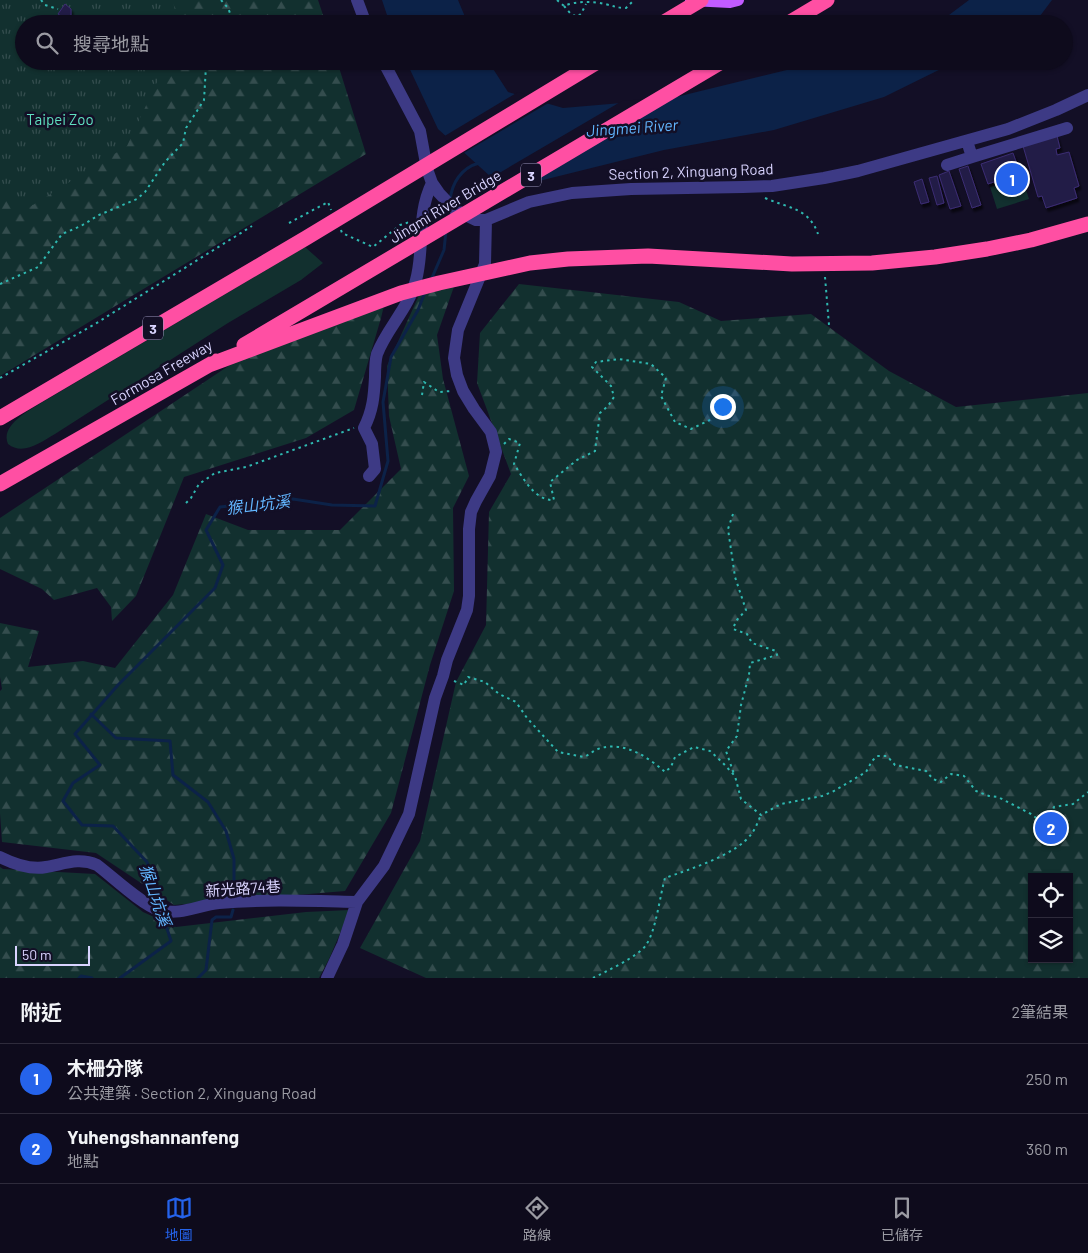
<!DOCTYPE html>
<html lang="zh-TW">
<head>
<meta charset="utf-8">
<style>
  body { margin:0; font-family:Barlow,"Noto Sans TC",sans-serif; background:#171425; color:#f1f3f6 }
  .controls { position:absolute; right:15px; bottom:15px; display:grid; overflow:hidden; border-radius:0px; box-shadow:0 1px 4px #0004 }
  .controls button { width:45px; height:45px; display:grid; place-items:center; padding:0; border:0; border-bottom:1px solid #2e2b3b; background:#0e0b1c; color:#f1f3f6; font:25px sans-serif }
  .scale { position:absolute; left:15px; bottom:12px; width:75px; box-sizing:border-box; padding-left:5px; border:2px solid #d9d4ff; border-top:0; font-size:14px; line-height:18px; white-space:nowrap; color:#d9d4ff; -webkit-text-stroke:4px #130f26; paint-order:stroke }
  .you { position:absolute; left:722px; top:406px; width:18px; height:18px; margin:-12px; border:4px solid #fff; border-radius:50%; background:#1a73e8; box-shadow:0 0 0 8px #1a73e833 }
  .badge { display:grid; place-items:center; width:32px; height:32px; border-radius:50%; background:#2563eb; color:#fff; font-size:16px; font-weight:700 }
  .pin { position:absolute; translate:-50% -50%; border:2px solid #fff; box-shadow:0 1px 5px #0006 }
  .list { margin:0; padding:0; list-style:none }
  h2 { display:flex; justify-content:space-between; align-items:center; height:65px; margin:0; padding:0 20px; font-size:21px }
  h2 small { font-size:16px; font-weight:400; color:#9b9ba3 }
  .list li { display:grid; grid-template-columns:32px 1fr auto; gap:15px; align-items:center; box-sizing:border-box; height:70px; padding:0 20px; border-top:1px solid #2e2b3b }
  .list b { display:block; font-size:19px; white-space:nowrap }
  .list p { margin:0; font-size:16px; white-space:nowrap; color:#9b9ba3 }
  .list em { font-size:16px; font-style:normal; color:#9b9ba3 }
  .icon { flex:none; width:28px; height:28px; fill:none; stroke:currentColor; stroke-width:2; stroke-linecap:round; stroke-linejoin:round }
  .map { position:relative; flex:none; width:1088px; height:978px; overflow:hidden }
  .search { position:absolute; background:#0e0b1c; box-shadow:0 1px 4px #0004; left:15px; right:15px; top:15px; height:55px; display:flex; align-items:center; gap:12px; box-sizing:border-box; padding:0 18px; border-radius:28px; color:#9b9ba3; font-size:19px }
  .sheet { height:205px; background:#0e0b1c }
  nav { display:flex; justify-content:space-around; align-items:center; box-sizing:border-box; height:70px; border-top:1px solid #2e2b3b; background:#0e0b1c; font-size:14px; color:#9b9ba3 }
  nav a { display:grid; justify-items:center; gap:2px }
  nav .on { color:#2563eb }
  .map>svg:first-child { display:block }
  .grass { fill:#12302f }
  .forest { fill:url(#forest-firs); fill-rule:evenodd }
  .park { fill:url(#park-tufts) }
  .water { fill:#0c2248 }
  .pier { fill:#130f26 }
  .lines { fill:none; stroke-linecap:round; stroke-linejoin:round }
  .stream { stroke:#0c2248; stroke-width:3 }
  .building { fill:#241b47; stroke:#3b2d73; filter:url(#shadow) }
  .path { stroke:#2fb8b0; stroke-width:2; stroke-dasharray:2.5 4; stroke-linecap:butt }
  .minor { stroke:#3d3a85; stroke-width:12 }
  .major { stroke:#c25bff; stroke-width:12 }
  .highway { stroke:#ff4fa3; stroke-width:15 }
  .labels { text-anchor:middle; dominant-baseline:central; stroke-width:5; stroke-linejoin:round; paint-order:stroke }
  .shield { fill:#130f26; stroke:#9e99be; stroke-width:1 }
  .shield-label { font-size:14px; font-weight:bold; fill:#d9d4ff }
  .park-label { font-size:15px; fill:#5fe0c0; stroke:#130f26 }
  .street-label { font-size:15px; fill:#d9d4ff; stroke:#130f26 }
  .water-label { font-size:16px; font-style:italic; fill:#62b6ff; stroke:#130f26 }
</style>
</head>
<body>
<div class="map">
<svg width="1088" height="978" viewBox="0 0 1088 978">
  <defs>
    <pattern id="forest-firs" width="22" height="20" patternUnits="userSpaceOnUse" patternTransform="scale(1.25)"><rect width="22" height="20" fill="#12302f"/><path d="M5 1l3.5 6h-7zM16 11l3.5 6h-7z" fill="#344d4e"/></pattern>
    <pattern id="park-tufts" width="24" height="20" patternUnits="userSpaceOnUse" patternTransform="scale(1.25)"><rect width="24" height="20" fill="#12302f"/><path d="M3 7l-1-3M5 7V3M7 7l1-3M15 17l-1-3M17 17v-4M19 17l1-3" fill="none" stroke="#344d4e"/></pattern>
    <filter id="shadow"><feDropShadow dx="2" dy="3.5" stdDeviation="1" flood-color="#0009"/></filter>
  </defs>
  <rect width="100%" height="100%" fill="#130f26"/>
  <path class="grass" d="M1022,177l7,22 -32,10 -7,-22z
    M305,247l18,16 -22,17 -73,43 -173,111c-14,8 -32,22 -47,10 -8,-18 20,-33 33,-41z"/>
  <path class="forest" d="M74,0h244l8,24h-244z
    M57,61h280l29,93 -366,222v-278z
    M457,278l-20,57 6,44 26,97 -16,32 1,83 -24,74 -39,148 -46,78 -171,14 -78,-52 -94,-11 -2,-29v-122l2,-2 -2,-12v-54l39,8 -11,36 55,-6 32,7 58,-73 33,-81 42,16h92l61,-61 -12,-53 -2,-50 38,-84z
    M519,284l160,18 42,19 90,-7 78,57 67,36 132,-14v585h-662l-66,-30 60,-107 36,-159 30,-57 3,-113 22,-38 -34,-91 3,-50zM1032,877h37v82h-37z
    M387,293l-6,25 -27,92 -48,28 -122,39 -48,119 -24,25 -1,-14 -14,-19 -43,12 -12,-11 -42,-20v-51l248,-165z
    M0,867l3,2 92,5 48,38 33,15 130,-15 44,-2 -21,49 -10,19h-319z"/>
  <path class="park" d="M0,0h173l4,24h-153v37h143l-40,85 -110,69 -17,-28z"/>
  <path class="water" d="M382,0h76l10,24h-78z
    M969,0h83l-18,24h-97z
    M406,61h82l20,31 55,16 105,-9 156,-38h133l-73,36 -110,33 -110,20 -125,31 -48,-4 -53,-48z"/>
  <path class="pier" d="M518,92l32,10 -88,52 -19,-17z
    M668,97l-137,86 -42,-4 133,-78z"/>
  <g class="lines">
    <path class="stream" d="M450,200c2,-17 11,-32 29,-37
      M431,280l13,-30 2,-19
      M91,714l25,24 54,3 3,34 35,27 18,29 8,28v33
      M161,907l-14,-45 -34,-36 -31,-1 -19,-24 10,-18 27,-18 -25,-31 43,-49 97,-97 8,-23 -17,-35 14,-23 73,-8 39,6 43,1 13,-45 -5,-59 8,-45 27,-47 7,-18
      M79,978l2,-2 11,2
      M120,978l51,-37 -9,-28
      M198,978l8,-8 6,-50 4,-3h15l2,-7"/>
  </g>
  <path class="building" d="M65,4l6,5v6l-7,3 -6,-4z
    M1057,136l3,12 -4,1 1,6 12,-3 10,34 -5,2 3,10 -31,10 -4,-12 -4,1 -15,-51z
    M1013,153l7,20 -32,11 -7,-20z
    M968,166l13,39 -9,3 -13,-39z
    M949,171l12,35 -11,3 -11,-34z
    M937,176l7,27 -7,2 -8,-27z
    M922,179l7,23 -8,2 -7,-22z"/>
  <g class="lines">
    <path class="path" d="M41,0l4,5 13,4
      M221,0l7,8 4,10 -3,6
      M557,0l7,6c11,-5 29,-5 41,-2 8,2 13,4 21,4l8,-8
      M564,6l6,7 7,4 4,-3 5,-10
      M765,198c23,10 44,10 53,36
      M289,223l39,-21 3,8
      M341,230l1,3 31,14 27,-22 10,-3
      M825,277l4,48
      M0,284l38,-17 24,-33 19,-8 18,-11 38,-16 8,-7 20,-30 18,-19 3,-15 18,-28 2,-34 5,-5
      M0,378l95,-54 157,-98
      M422,395l2,-13 15,10 12,-1
      M504,444l5,-5 11,4 -6,21c9,14 21,37 40,36l-4,-18 27,-22 18,-9 5,-38 8,-7 6,-9 -3,-11 -19,-19 4,-5 23,-3 32,5 15,14 -5,18 14,26 16,7 19,-9
      M186,503l5,-5 8,-14 16,-11 31,-6 108,-39
      M733,514l-5,15 7,48 11,33 -10,11 -3,8 14,5 5,9 24,8 1,4 -27,8 -1,12 -8,30 -4,31 -11,15 8,23
      M454,681l10,4 4,-8 17,5 14,12 17,8 11,16 31,34 26,5c5,-2 9,-6 14,-8 25,-9 50,8 67,23l6,-5 4,-10 19,-10 16,4 12,11 13,14 6,23 20,16 20,-11 41,-8 12,-5 32,-19 6,-11 5,-5h10l8,9 31,6 7,8 8,3 10,-8 13,2 12,15 13,5 9,1 33,17 15,11 8,-18 19,-3 15,-12
      M1046,825l11,3
      M593,978c12,-6 46,-22 53,-33 10,-14 14,-50 19,-67 25,-9 72,-23 87,-45 4,-5 6,-12 9,-18"/>
    <path class="minor" d="M357,0l9,24
      M383,61l37,70 7,38 5,14 7,10 16,17 21,10h10l43,-18 43,-9 59,-4 112,-2 29,-1 52,-8 34,-7 150,-42 48,-19 32,-15
      M967,141l5,16 95,-29
      M947,165l25,-8
      M369,476l6,-7 -3,-25 -8,-16c9,-18 10,-32 11,-51 0,-7 0,-16 2,-23 10,-26 32,-46 39,-74 9,-33 0,-64 16,-97
      M0,857c14,7 30,13 46,10 18,-3 33,-10 51,-2 16,12 44,39 62,45 21,6 40,-5 60,-7 46,-4 93,-2 138,-1
      M327,978l16,-34 14,-42 27,-36 25,-52 26,-116 8,-22 4,-16 20,-50 2,-14v-67l2,-17 5,-11 14,-25 6,-24 -5,-20 -17,-23 -11,-18 -6,-16 -3,-17 4,-28 27,-66 1,-44"/>
    <path class="major" d="M691,0l39,2 8,-2"/>
    <path class="highway" d="M661,24l40,-24
      M787,24l40,-24
      M244,345l479,-284
      M209,365l192,-72 38,-10 91,-20 38,-4 80,-3 144,8 80,-1 63,-6 52,-8 44,-9 57,-16
      M0,418l306,-180 293,-177
      M0,484l216,-123"/>
  </g>
  <g class="labels">
    <g class="shield">
      <rect x="521" y="163.5" width="20" height="23" rx="4"/>
      <rect x="143" y="316.5" width="20" height="23" rx="4"/>
    </g>
    <g class="shield-label">
      <text x="531" y="175">3</text>
      <text x="153" y="328">3</text>
    </g>
    <g class="park-label">
      <text x="60" y="119">Taipei Zoo</text>
    </g>
    <g class="street-label">
      <text transform="translate(691 171) rotate(-2)">Section 2, Xinguang Road</text>
      <text transform="translate(445 206) rotate(-31)">Jingmi River Bridge</text>
      <text transform="translate(161 372) rotate(-30)">Formosa Freeway</text>
      <text transform="translate(243 888) rotate(-4)">新光路74巷</text>
    </g>
    <g class="water-label">
      <text transform="translate(632 127) rotate(-4)">Jingmei River</text>
      <text transform="translate(258 504) rotate(-7)">猴山坑溪</text>
      <text transform="translate(156 895) rotate(71)">猴山坑溪</text>
    </g>
  </g>
</svg>
<div class="controls">
<button><svg class="icon" aria-label="locate" viewBox="0 0 24 24"><circle cx="12" cy="12" r="6"/><path d="M12 2v4M12 18v4M2 12h4M18 12h4"/></svg></button>
<button><svg class="icon" aria-label="layers" viewBox="0 0 24 24"><path d="M12 4l9 5-9 5-9-5zM3 14l9 5 9-5"/></svg></button>
</div>
<div class="scale">50 m</div>
<div class="you"></div>
<div class="pin badge" style="left:1012px;top:179px">1</div>
<div class="pin badge" style="left:1051px;top:828px">2</div>
<div class="search"><svg class="icon" aria-label="search" viewBox="0 0 24 24"><circle cx="10" cy="10" r="6"/><path d="M15 15l6 6"/></svg>搜尋地點</div>
</div>
<section class="sheet">
<h2>附近<small>2筆結果</small></h2>
<ul class="list">
<li><span class="badge">1</span><div><b>木柵分隊</b><p>公共建築 · Section 2, Xinguang Road</p></div><em>250 m</em></li>
<li><span class="badge">2</span><div><b>Yuhengshannanfeng</b><p>地點</p></div><em>360 m</em></li>
</ul>
</section>
<nav>
<a class="on"><svg class="icon" aria-label="map" viewBox="0 0 24 24"><path d="M3 6l6-2 6 2 6-2v14l-6 2-6-2-6 2zM9 4v14M15 6v14"/></svg>地圖</a>
<a><svg class="icon" aria-label="directions" viewBox="0 0 24 24"><path d="M12 3l9 9-9 9-9-9zM9 14v-3h6M13 9l2 2-2 2"/></svg>路線</a>
<a><svg class="icon" aria-label="saved" viewBox="0 0 24 24"><path d="M7 4h10v16l-5-4-5 4z"/></svg>已儲存</a>
</nav>
</body>
</html>
